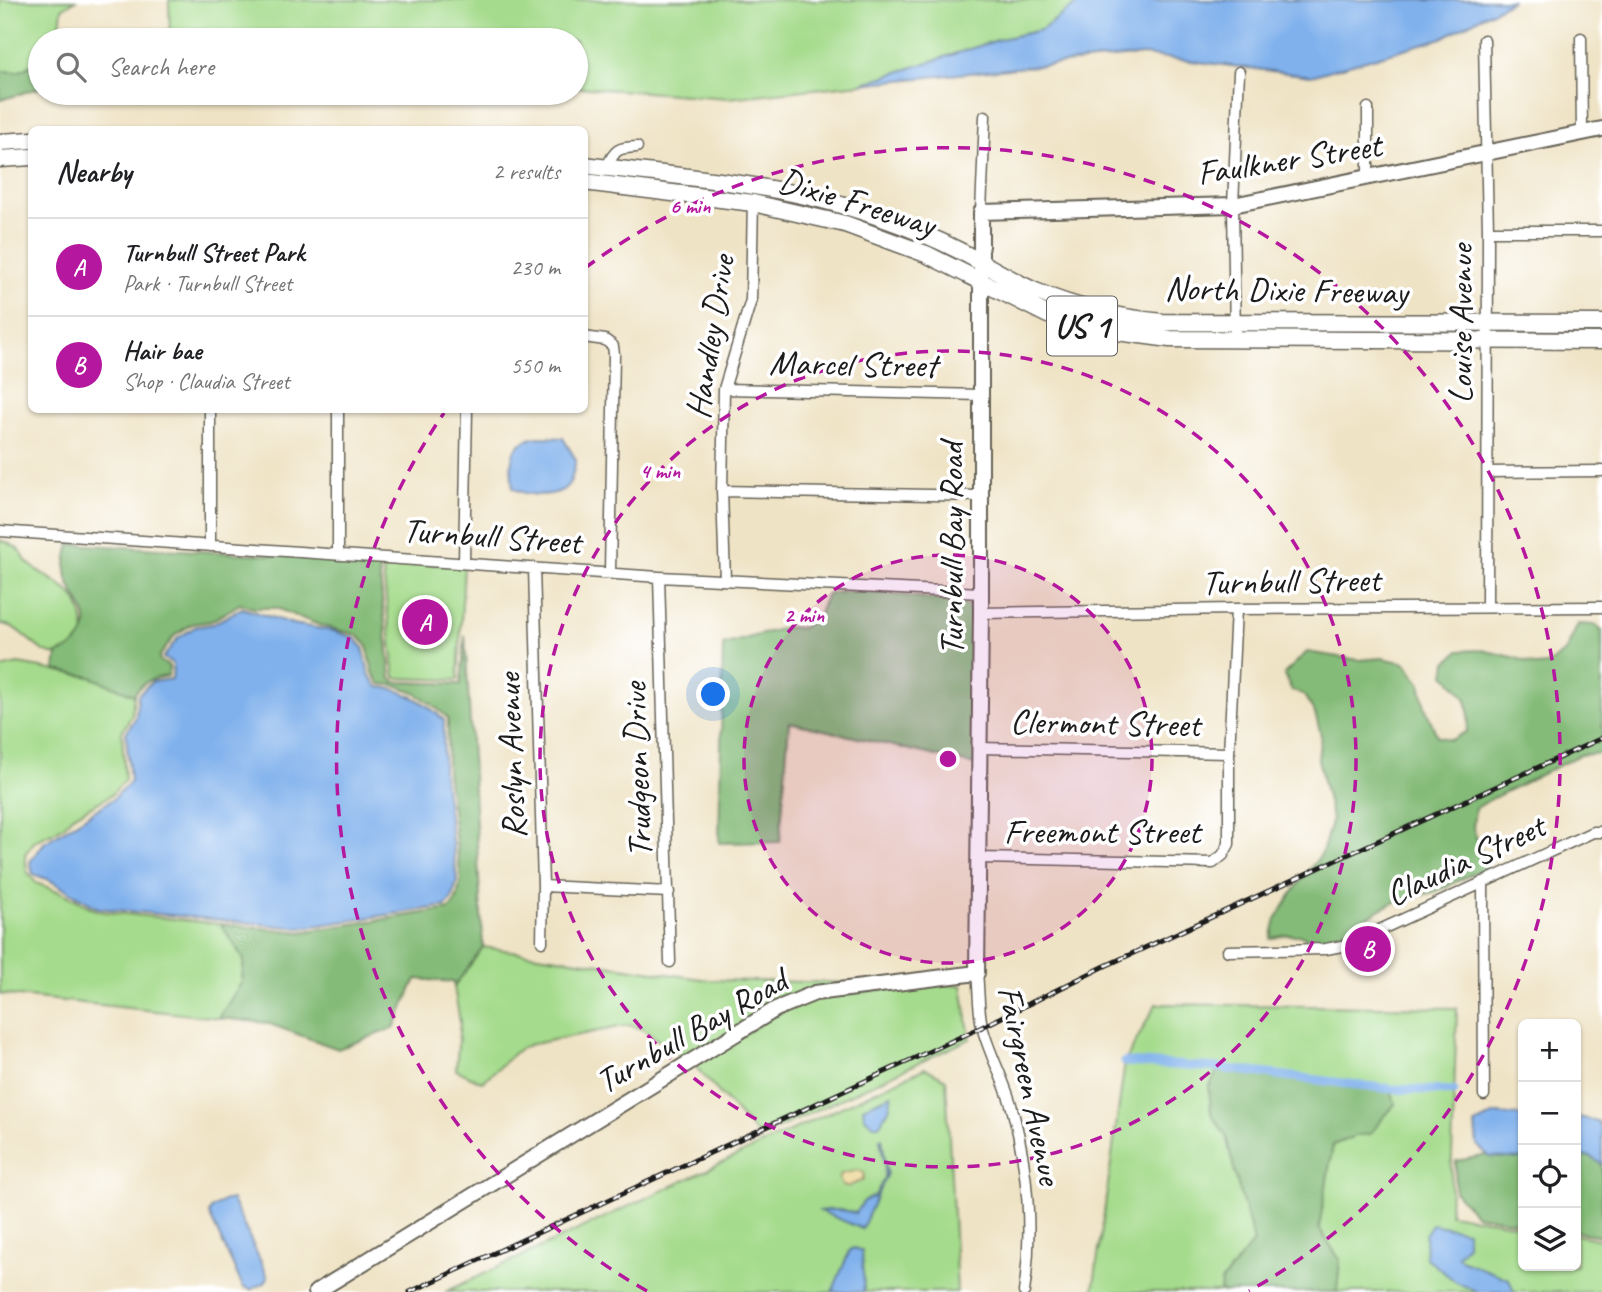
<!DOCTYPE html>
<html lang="en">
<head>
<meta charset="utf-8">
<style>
  body { margin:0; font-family:Caveat,sans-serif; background:#f2f2f2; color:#202124 }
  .controls { position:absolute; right:21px; bottom:21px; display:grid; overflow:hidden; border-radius:10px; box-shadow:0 2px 5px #0004 }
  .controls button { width:63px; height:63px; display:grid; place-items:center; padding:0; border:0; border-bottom:2px solid #e0e0e0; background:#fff; color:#202124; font:35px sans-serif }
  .you { position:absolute; left:714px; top:695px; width:24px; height:24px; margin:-18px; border:5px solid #fff; border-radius:50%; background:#1a73e8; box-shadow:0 0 0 10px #1a73e833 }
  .badge { display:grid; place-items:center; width:46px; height:46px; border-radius:50%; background:#b5179e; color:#fff; font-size:23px; font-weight:700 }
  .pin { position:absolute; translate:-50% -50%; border:4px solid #fff; box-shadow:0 2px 7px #0006 }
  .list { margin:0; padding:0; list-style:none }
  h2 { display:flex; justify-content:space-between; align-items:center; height:91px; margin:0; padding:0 28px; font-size:30px }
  h2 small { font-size:23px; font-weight:400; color:#757577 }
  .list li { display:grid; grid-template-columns:46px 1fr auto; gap:21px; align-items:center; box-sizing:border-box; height:98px; padding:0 28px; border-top:2px solid #e0e0e0 }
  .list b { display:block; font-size:26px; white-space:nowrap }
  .list p { margin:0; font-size:23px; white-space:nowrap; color:#757577 }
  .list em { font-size:23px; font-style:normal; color:#757577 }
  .icon { flex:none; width:38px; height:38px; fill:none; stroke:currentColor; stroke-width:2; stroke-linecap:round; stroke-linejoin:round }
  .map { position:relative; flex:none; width:1602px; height:1292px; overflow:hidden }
  .search { position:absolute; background:#fff; box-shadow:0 2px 5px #0004; left:28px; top:28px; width:560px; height:77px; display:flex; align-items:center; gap:18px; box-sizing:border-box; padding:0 24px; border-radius:38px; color:#757577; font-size:26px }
  .panel { position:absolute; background:#fff; box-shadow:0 2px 5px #0004; left:28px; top:126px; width:560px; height:287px; border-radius:10px }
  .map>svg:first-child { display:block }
  .green { fill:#a5db8c; stroke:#607c54; stroke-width:2 }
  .forest { fill:#84bb78; stroke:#506c4a; stroke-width:2 }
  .sand { fill:#eeda9e; stroke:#857b5d; stroke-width:2 }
  .water { fill:#80b1ec; stroke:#4e6684; stroke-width:2 }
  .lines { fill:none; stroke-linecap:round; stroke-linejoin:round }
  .canal { stroke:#80b1ec; stroke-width:9 }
  .street-casing { stroke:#666257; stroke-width:13 }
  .secondary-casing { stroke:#666257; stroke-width:18 }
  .primary-casing { stroke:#666257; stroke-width:19 }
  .street { stroke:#fff; stroke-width:10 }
  .secondary { stroke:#fff; stroke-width:14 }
  .primary { stroke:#fff; stroke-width:16 }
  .rail-casing { stroke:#1c1c1c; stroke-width:5 }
  .rail { stroke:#fff; stroke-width:2.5; stroke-dasharray:8; stroke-linecap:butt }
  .ring { fill:none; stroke:#b5179e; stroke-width:3.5; stroke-dasharray:12 9 }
  .labels { text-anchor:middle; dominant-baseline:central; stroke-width:7; stroke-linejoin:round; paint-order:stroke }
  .shield { fill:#fff; stroke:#606060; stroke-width:2 }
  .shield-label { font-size:33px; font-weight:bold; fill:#1c1c1c }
  .street-label { font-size:35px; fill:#1c1c1c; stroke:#fff }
  .centre { fill:#b5179e; stroke:#fff; stroke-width:3.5 }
  .ring-label { font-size:21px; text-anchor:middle; font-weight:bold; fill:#b5179e; stroke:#fff; stroke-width:7; stroke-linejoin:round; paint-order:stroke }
</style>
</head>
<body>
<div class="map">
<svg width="1602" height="1292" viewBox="0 0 1602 1292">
  <rect width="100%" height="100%" fill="#fff"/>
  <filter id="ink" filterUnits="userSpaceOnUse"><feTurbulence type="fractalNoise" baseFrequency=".0143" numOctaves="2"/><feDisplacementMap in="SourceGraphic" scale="14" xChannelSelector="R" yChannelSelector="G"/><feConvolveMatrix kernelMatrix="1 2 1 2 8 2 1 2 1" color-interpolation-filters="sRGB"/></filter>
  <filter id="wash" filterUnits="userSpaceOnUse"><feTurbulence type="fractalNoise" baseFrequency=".00686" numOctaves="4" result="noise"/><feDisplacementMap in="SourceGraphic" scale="28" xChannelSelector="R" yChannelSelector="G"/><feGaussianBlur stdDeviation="1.57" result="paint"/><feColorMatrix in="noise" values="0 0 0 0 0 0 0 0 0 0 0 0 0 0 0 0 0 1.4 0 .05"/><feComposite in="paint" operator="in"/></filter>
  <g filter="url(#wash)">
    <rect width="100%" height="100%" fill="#efe3c5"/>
    <path class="green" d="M0,0h76l-14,9 -2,17 3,14h-23v21l-22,11 -18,-1z
      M169,0h910l-1,3 -37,27 -40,9 -140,45 -133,14 -152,-11v-47h-406z
      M0,540c7,2 18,7 22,14 4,5 1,4 6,9 27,23 53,23 56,66 1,12 -7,20 -18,24 -28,10 -41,-29 -66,-29z
      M382,562l82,4 -6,114 -63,-2z
      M18,664l73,13 43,18 -2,20 -10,17 3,48 -15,16 -39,21 -6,8 -11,7 -19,9 -10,13 2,17 9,12 29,11 33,17 123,13 23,36 -2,22 -23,36 -219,-24v-326z
      M483,947l226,33 154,3 -51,6 -126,70 -44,-30 -13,-4 -101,20 -10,5 -36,32 -26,-12 4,-48 -6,-35z
      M925,984l37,1 8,54 -211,98 -65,-72 84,-52 38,-15z
      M1156,1004l301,4 -7,206 73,12v40h53v-31l26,5v52h-509l32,-230z
      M925,1068l21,11 11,213h-512z"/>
    <path class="forest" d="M40,61v27c-14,2 -25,10 -40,11v-28l18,1z
      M70,544l308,17 13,117 4,4 66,2 4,-49 18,312 -29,40 -1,-5 -37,-3 -22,49 -56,21 -71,-26 -48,-5 23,-36 2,-22 -23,-36 80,8 149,-23 7,-11 4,-18 -14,-109 1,-53c-19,-17 -41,-35 -68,-34l-7,-11 -6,-28 -10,-10 -38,-10 -43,-17h-22l-14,-4 -29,17 -19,3 -17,11 -16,22 1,4 9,5 -1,10c-15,2 -27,6 -34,19l-43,-18 -36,-7 2,-16c12,-5 18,-7 25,-18 15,-24 -15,-41 -16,-65 -1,-9 2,-19 4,-27z
      M851,591l44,3 70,9 10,17v145l-186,-43 -9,120 -61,1 4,-198 64,-18 14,1 17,-12 9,-22z
      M1578,624l17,1 7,6v122l-22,2 -89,44 -16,10 -2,19 14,39 -50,24 -45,12 -35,20 -13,18 -24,4 -19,-10h-17l-13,4 5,-20 19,-30 27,-36 10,-34 -14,-60 3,-24 -6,-22 -12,-19 -11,-3 -8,-17 23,-22 52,8 23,-2 23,5 15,20 5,24 12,29 14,4 16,-9c5,-29 -1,-35 -22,-56l2,-13 12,-11 23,-1 35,8 20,8 10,-1 18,-13z
      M1219,1068l172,21 4,15 -25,30 -15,2 -22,9 -14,83 21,32 -3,32h-117l1,-10 33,-41 -16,-56 -12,-49 -15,-23 -2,-26z
      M1488,1155l35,4v64l-47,-8 -21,-23 1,-31z
      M1589,1156l13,8v72l-26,-4v-75z"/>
    <path class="sand" d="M859,1170l5,3 -1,7 -16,7 -5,-1 -3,-8 2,-4z"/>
    <path class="water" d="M1079,0h434l-71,38 -131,38 -168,-21 -282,29 140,-45 40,-9 37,-27z
      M537,437l26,1 13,22c-2,7 -3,17 -6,22 -9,17 -43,15 -57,6 -3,-26 -5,-45 24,-51z
      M242,608l51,16 41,7 21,7 8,9 6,27 9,13c26,1 47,15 66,33l-1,51 14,109 -4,17 -7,9 -146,22 -202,-20 -49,-28 -16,-6 -3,-12 14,-19 69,-44 17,-17 -4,-49 10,-16 2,-22 14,-13 20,-3 1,-15 -10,-6 15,-20 17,-11 18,-3z
      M892,1095l-3,14 -10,16h-5l-10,-8 -1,-10z
      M1495,1114l28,2v43l-33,-2 -13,-12 -2,-21z
      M1576,1116l22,6 4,9v33l-13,-8 -13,1z
      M882,1138l5,35 -25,56 -42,-18c11,-2 25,-1 36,2l8,-12 11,-5 9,-17 1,-13 -5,-27z
      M225,1200h7l36,77 -3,6 -14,7 -8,-3 -34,-73 2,-5z
      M1432,1224l35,7v14l-10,11 6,5 46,18 5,13h-37l-21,-10 -30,-24 -1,-23z
      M854,1248l8,3 2,41h-32l18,-42z"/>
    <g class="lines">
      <path class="canal" d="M1125,1062l94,6 172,21 63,2"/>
    </g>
  </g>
  <g filter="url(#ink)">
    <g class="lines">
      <g class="street-casing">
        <path id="street" d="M1581,38l1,96
          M1484,40l4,191 -1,376
          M1368,108v70
          M606,168c10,-19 10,-20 31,-21
          M981,212l4,-96
          M1488,231h114
          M584,337l21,3 8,6 1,8 -4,218
          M1235,340l-2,-135 6,-133
          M724,389l257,6
          M1488,472l114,-1
          M722,491l259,5
          M0,531l659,46 322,16
          M210,546v-136
          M338,555v-145
          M464,562l3,-152
          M534,568l9,318 -1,56
          M659,577l11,385
          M725,580l-3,-89 2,-102 27,-89 2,-99
          M981,613l255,-4 366,-2
          M979,748l250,5
          M980,858l233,5 10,-8 6,-11v-91l7,-144
          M1483,882l1,213
          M543,886l126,6
          M1228,951l98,-2 21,-4 246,-113h9
          M977,973c2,17 1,36 5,53 7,29 24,56 31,86 15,57 20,121 11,180"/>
      </g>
      <g class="secondary-casing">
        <path id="secondary" d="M316,1292l460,-283 39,-16 162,-20 4,-360v-401l252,-7 369,-76"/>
      </g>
      <g class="primary-casing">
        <path id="primary" d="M0,142l32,-2
          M0,159l32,-2
          M584,165c98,12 199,18 292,51 29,10 57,21 84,35 25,13 49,28 75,40 41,17 83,27 128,31l439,1
          M584,182l169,21 92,21 81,30 122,61 47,14 75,10 432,2"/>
      </g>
      <use href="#street" class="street"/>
      <use href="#secondary" class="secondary"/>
      <use href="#primary" class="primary"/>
      <g class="rail-casing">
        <path id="rail" d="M410,1292l572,-265 121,-60 499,-229"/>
      </g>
      <use href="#rail" class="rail"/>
    </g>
  </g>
  <circle cx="948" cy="759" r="204" fill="#b5179e" fill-opacity=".12"/>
  <g class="ring">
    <circle cx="948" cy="759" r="204"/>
    <circle cx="948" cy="759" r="408"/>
    <path d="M647 1291A611 611 0 0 1 444 413M585 268A611 611 0 1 1 1249 1291"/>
  </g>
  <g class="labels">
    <rect class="shield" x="1047" y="296.5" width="70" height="59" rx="5"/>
    <g class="shield-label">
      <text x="1082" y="326">US 1</text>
    </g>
    <g class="street-label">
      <text transform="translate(1289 159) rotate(-9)">Faulkner Street</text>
      <text transform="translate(857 202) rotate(17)">Dixie Freeway</text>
      <text transform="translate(1286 290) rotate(1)">North Dixie Freeway</text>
      <text transform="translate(1460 324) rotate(-90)">Louise Avenue</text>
      <text transform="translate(710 337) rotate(-81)">Handley Drive</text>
      <text transform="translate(853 364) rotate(1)">Marcel Street</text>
      <text transform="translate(492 536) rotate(4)">Turnbull Street</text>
      <text transform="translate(951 549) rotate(-90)">Turnbull Bay Road</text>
      <text transform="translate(1291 581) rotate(-1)">Turnbull Street</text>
      <text transform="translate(1105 723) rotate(1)">Clermont Street</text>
      <text transform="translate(511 756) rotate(-92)">Roslyn Avenue</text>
      <text transform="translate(637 770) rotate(-92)">Trudgeon Drive</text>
      <text x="1102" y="831">Freemont Street</text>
      <text transform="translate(1465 860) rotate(-25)">Claudia Street</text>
      <text transform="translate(691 1031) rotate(-30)">Turnbull Bay Road</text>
      <text transform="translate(1030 1085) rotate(78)">Fairgreen Avenue</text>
    </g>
  </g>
  <circle cx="948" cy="759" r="10" class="centre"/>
  <g class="ring-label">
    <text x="690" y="213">6 min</text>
    <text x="660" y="478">4 min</text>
    <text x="804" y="622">2 min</text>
  </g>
</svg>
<div class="controls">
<button>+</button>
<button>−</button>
<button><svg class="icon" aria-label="locate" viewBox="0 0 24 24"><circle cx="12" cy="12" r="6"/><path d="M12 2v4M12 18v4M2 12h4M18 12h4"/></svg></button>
<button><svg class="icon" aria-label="layers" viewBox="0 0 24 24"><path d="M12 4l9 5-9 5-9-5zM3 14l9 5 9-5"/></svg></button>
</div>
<div class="you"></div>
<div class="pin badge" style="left:425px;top:622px">A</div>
<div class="pin badge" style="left:1368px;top:949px">B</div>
<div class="search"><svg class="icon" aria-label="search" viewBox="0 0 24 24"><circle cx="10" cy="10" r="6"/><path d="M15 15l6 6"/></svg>Search here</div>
<section class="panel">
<h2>Nearby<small>2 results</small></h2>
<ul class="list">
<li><span class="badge">A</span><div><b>Turnbull Street Park</b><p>Park · Turnbull Street</p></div><em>230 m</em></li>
<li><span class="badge">B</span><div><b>Hair bae</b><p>Shop · Claudia Street</p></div><em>550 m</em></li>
</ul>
</section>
</div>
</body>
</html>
